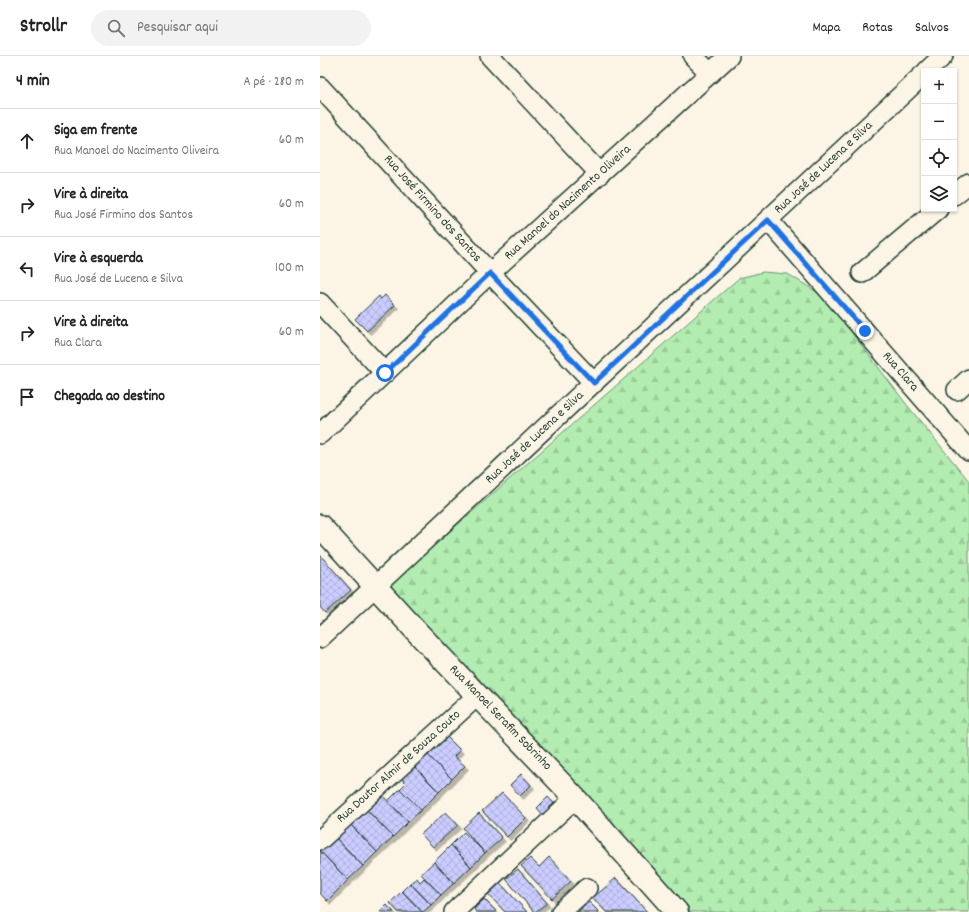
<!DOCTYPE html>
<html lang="pt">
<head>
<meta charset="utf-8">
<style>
  body { margin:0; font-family:Dekko,sans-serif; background:#f2f2f2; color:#202124 }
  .controls { position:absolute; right:12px; top:12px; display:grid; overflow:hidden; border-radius:0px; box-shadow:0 1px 3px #0004 }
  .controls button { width:36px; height:36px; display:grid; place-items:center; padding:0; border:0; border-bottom:1px solid #e0e0e0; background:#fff; color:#202124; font:20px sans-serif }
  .stop { position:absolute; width:12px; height:12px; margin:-9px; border:3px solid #1a73e8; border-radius:50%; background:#fff }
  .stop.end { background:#1a73e8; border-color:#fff; box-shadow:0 1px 4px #0008 }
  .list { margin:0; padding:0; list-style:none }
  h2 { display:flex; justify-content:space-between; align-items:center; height:52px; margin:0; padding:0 16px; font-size:17px }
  h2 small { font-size:13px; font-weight:400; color:#757577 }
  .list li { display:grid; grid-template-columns:26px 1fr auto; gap:12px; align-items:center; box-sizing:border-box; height:64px; padding:0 16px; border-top:1px solid #e0e0e0 }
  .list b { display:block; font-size:15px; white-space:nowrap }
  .list p { margin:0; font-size:13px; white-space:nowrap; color:#757577 }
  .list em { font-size:13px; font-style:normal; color:#757577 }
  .icon { flex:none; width:22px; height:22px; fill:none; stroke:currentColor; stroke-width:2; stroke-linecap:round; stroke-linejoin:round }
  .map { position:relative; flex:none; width:649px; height:856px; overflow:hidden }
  header { display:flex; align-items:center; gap:24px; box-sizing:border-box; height:56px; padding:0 20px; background:#fff; border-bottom:1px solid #e0e0e0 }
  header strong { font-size:19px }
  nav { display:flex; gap:22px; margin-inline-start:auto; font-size:14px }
  .search { width:280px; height:36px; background:#f2f2f2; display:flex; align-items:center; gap:10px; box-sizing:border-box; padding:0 14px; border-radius:22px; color:#757577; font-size:15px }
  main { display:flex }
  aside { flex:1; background:#fff }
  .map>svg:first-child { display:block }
  .forest { fill:url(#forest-firs); stroke:#689472 }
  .building { fill:url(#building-cross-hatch); stroke:#1f3d34; filter:url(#shadow) }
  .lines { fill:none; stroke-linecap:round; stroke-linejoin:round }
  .minor-casing { stroke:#1f3d34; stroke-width:22 }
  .tertiary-casing { stroke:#1f3d34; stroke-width:25 }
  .minor { stroke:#fcf5e5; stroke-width:19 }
  .tertiary { stroke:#fcf5e5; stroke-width:22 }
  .route { stroke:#1a73e8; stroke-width:5 }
  .labels { text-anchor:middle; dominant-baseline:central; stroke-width:3.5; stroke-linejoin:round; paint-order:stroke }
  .street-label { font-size:13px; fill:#1f3d34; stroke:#fcf5e5 }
</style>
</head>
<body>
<header>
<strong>Strollr</strong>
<div class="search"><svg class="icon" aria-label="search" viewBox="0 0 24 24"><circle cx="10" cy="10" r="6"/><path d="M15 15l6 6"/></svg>Pesquisar aqui</div>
<nav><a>Mapa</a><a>Rotas</a><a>Salvos</a></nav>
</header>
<main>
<aside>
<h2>4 min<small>A pé · 280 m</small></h2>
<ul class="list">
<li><svg class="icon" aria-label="ahead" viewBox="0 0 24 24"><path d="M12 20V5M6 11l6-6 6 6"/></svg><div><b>Siga em frente</b><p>Rua Manoel do Nacimento Oliveira</p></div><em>60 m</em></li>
<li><svg class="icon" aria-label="right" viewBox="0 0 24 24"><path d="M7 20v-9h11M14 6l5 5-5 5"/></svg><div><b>Vire à direita</b><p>Rua José Firmino dos Santos</p></div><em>60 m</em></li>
<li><svg class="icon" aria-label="left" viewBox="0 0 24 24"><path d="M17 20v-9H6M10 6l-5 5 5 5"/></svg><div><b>Vire à esquerda</b><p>Rua José de Lucena e Silva</p></div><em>100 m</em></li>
<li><svg class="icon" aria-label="right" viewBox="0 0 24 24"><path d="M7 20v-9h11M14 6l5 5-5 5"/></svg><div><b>Vire à direita</b><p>Rua Clara</p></div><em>60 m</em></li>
<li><svg class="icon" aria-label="arrive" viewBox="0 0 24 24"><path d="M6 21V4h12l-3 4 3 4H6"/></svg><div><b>Chegada ao destino</b></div></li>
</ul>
</aside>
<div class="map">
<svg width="649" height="856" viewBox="0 0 649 856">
  <defs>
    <pattern id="forest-firs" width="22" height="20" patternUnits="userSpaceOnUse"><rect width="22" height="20" fill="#b2ecb0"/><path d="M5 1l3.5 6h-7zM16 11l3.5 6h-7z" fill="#99cb98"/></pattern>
    <pattern id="building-cross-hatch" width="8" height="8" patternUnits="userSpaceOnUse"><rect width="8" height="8" fill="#cbccff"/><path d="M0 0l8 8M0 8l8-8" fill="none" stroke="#aeb0db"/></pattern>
    <filter id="shadow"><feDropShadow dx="3.5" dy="3.5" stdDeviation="0" flood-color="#0004"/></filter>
  </defs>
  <rect width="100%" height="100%" fill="#fcf5e5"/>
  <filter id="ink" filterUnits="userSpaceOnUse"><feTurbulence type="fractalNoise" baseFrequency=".025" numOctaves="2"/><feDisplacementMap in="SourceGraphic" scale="8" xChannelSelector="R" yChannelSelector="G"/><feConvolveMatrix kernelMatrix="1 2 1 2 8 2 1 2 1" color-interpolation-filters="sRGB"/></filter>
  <g filter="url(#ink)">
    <path class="forest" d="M443,216l25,2 32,20 24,28 63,83 62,76v431h-286l-299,-323 355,-311z"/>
    <path class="building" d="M65,239l10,10 -28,26 -12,-12 24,-23 2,3z
      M0,499l31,35 -26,23 -5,-6z
      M124,678l16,16 -6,6 11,10 -13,13 -27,-27z
      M105,696l27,27 -13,13 -26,-27z
      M93,709l26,27 -18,18 -21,-21 6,-6 -6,-6z
      M201,718l10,11 -11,11 -10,-11z
      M80,733l21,21 -13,12 -20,-21z
      M60,737l28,29 -15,15 -28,-29z
      M182,737l24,25 -19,19 -25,-26z
      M228,741l10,11 -11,11 -10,-11z
      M45,752l28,29 -16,15 -28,-29z
      M126,756l12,13 -25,22 -12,-13z
      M159,757l23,25 -17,15 -22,-25z
      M29,767l28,29 -14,14 -28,-29z
      M144,776l21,21 -14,14 -20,-22z
      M15,781l28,29 -15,14 -28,-29z
      M131,789l20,22 -17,16 -20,-21z
      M0,795l28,29 -21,21 -7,-8z
      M229,801l22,24 -19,18 -31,-33 9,-8 9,9z
      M114,806l20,21 -13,12 -20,-21z
      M198,813l29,34 -12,9h-1l-28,-33z
      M97,822l3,4 4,-4 17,17 -10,10 -21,-22z
      M296,822l31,34h-41l-13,-14z
      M90,827l21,22 -8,7h-1l-20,-21z
      M180,827l27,29h-22l-17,-18z
      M82,835l20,21h-24l-8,-9z
      M164,843l13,13h-21l-2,-3z
      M269,846l10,10h-21z
      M67,849l7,7h-14z"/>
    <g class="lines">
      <g class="minor-casing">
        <path id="minor" d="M170,0l110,118
          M373,0l17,17
          M607,15l16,-15
          M0,31l170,186 104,110
          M634,139l15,-12
          M448,164l201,231
          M542,217l76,-64
          M0,247l65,70
          M637,334l12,-11
          M0,378l170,-161 239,-217
          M0,582l604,-564
          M0,784l158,-145
          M134,856l121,-114
          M241,856l26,-24"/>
      </g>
      <g class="tertiary-casing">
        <path id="tertiary" d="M0,470l98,107 157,165 102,114"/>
      </g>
      <use href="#minor" class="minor"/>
      <use href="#tertiary" class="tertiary"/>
    </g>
  </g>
  <g class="lines" filter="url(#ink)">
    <path class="route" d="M65,317l105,-100 104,110 174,-163 97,111"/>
  </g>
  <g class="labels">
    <g class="street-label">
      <text transform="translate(504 112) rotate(-43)">Rua José de Lucena e Silva</text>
      <text transform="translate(248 147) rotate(-42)">Rua Manoel do Nacimento Oliveira</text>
      <text transform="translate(112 153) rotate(48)">Rua José Firmino dos Santos</text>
      <text transform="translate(580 316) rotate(49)">Rua Clara</text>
      <text transform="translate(215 382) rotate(-43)">Rua José de Lucena e Silva</text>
      <text transform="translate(180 662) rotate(46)">Rua Manoel Serafim Sobrinho</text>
      <text transform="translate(79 711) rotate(-42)">Rua Doutor Almir de Souza Couto</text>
    </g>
  </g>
</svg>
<div class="controls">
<button>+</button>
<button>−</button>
<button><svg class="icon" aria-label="locate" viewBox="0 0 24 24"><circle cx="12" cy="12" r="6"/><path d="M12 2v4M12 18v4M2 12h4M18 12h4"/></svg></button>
<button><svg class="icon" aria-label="layers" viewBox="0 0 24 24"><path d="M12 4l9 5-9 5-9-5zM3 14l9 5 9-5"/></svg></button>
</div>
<div class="stop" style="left:65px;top:317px"></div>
<div class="stop end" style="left:545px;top:275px"></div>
</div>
</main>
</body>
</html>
